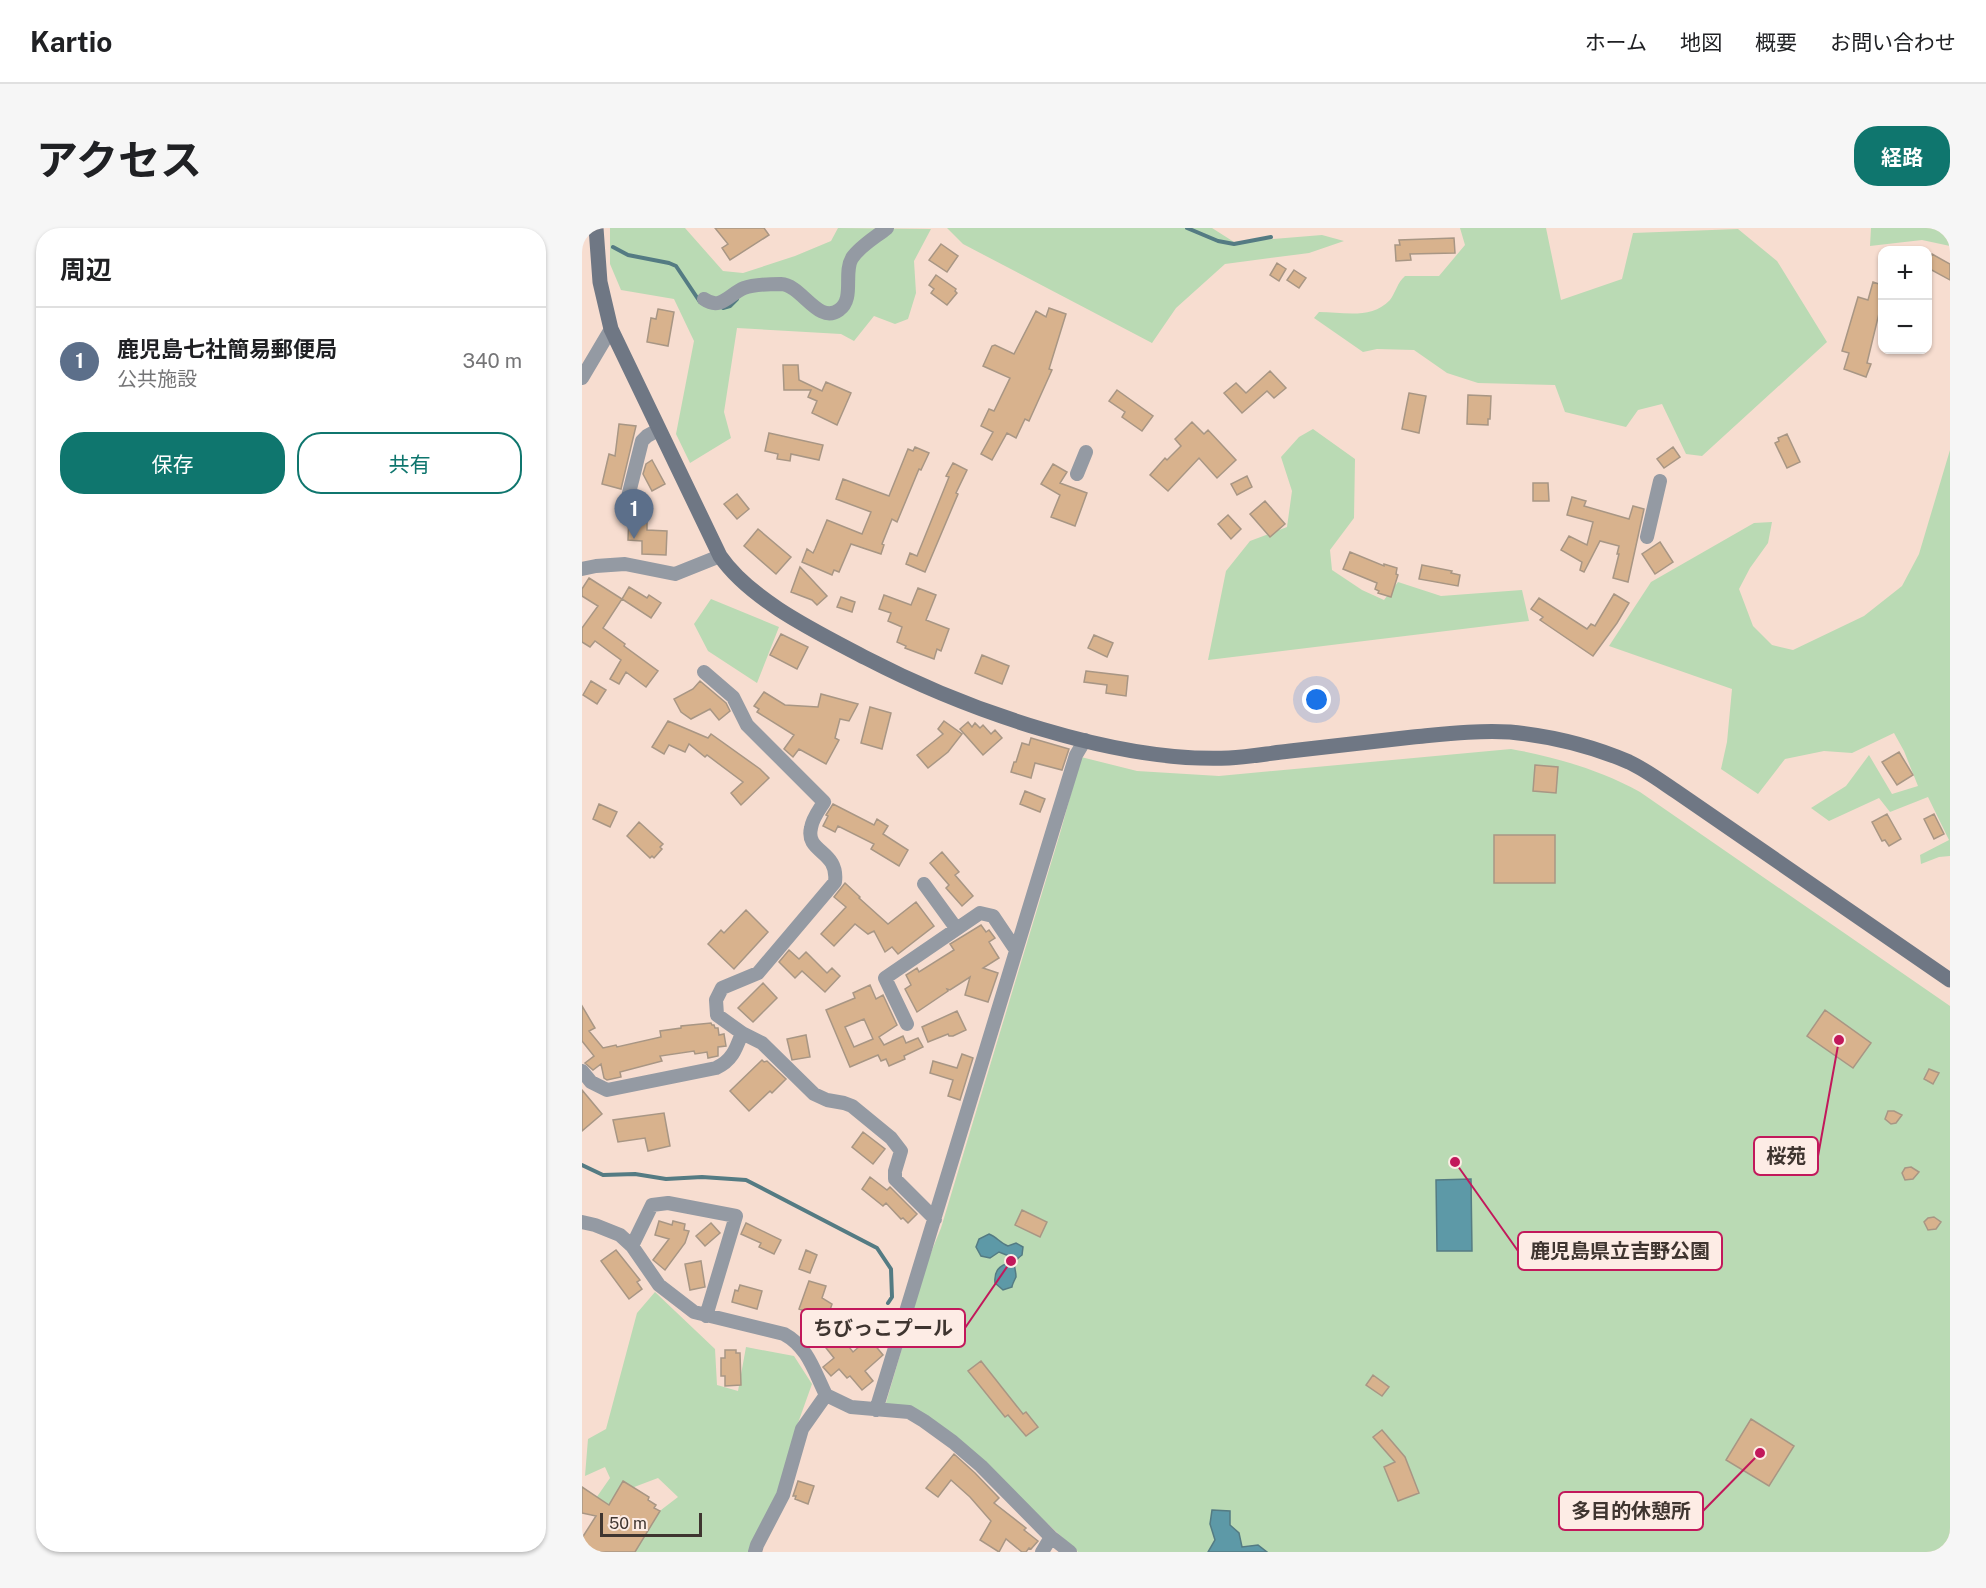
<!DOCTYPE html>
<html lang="ja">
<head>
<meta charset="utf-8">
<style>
  body { margin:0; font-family:"Public Sans","Noto Sans JP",sans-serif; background:#f6f6f6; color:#202124 }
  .controls { position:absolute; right:18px; top:18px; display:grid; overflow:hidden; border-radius:12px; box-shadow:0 2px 4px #0004 }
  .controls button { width:54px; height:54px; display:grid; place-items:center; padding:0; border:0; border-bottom:2px solid #e0e0e0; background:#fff; color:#202124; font:30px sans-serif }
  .scale { position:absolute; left:18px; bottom:15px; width:102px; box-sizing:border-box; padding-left:6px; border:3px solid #3f3530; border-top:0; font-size:16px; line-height:21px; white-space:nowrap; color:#3f3530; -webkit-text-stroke:4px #fdece5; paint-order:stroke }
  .you { position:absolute; left:735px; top:472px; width:21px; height:21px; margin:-15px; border:4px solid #fff; border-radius:50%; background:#1a73e8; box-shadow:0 0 0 9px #1a73e833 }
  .badge { display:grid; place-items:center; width:39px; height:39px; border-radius:50%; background:#0f766e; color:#fff; font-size:20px; font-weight:700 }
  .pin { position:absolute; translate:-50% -50px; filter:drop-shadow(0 2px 3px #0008) }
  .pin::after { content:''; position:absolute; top:32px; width:21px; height:18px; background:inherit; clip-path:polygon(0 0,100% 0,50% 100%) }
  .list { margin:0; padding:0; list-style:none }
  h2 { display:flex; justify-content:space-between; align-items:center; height:78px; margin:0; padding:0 24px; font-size:26px }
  h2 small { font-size:20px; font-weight:400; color:#757577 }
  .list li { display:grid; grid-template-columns:39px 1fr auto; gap:18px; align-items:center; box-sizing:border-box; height:108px; padding:0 24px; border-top:2px solid #e0e0e0 }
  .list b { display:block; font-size:22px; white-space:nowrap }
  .list p { margin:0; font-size:20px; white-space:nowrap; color:#757577 }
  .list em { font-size:20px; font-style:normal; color:#757577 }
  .actions { display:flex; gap:12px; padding:18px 24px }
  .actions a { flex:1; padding:14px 0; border:2px solid #0f766e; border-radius:24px; text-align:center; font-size:21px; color:#0f766e }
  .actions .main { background:#0f766e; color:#fff }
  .map { position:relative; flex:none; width:1368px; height:1324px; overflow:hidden; border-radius:24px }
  header { display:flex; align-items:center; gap:36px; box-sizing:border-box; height:84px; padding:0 30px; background:#fff; border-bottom:2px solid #e0e0e0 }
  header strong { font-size:28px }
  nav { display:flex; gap:33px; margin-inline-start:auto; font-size:21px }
  .intro { display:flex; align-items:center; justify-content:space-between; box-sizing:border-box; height:144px; padding:0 36px }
  h1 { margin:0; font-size:42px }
  .button { padding:15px 27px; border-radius:24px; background:#0f766e; color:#fff; font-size:21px; font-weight:700 }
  main { display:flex; gap:36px; padding:0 36px }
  aside { flex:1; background:#fff; border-radius:24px; box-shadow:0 2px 4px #0004 }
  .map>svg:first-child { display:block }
  .green { fill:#badab4 }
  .water { fill:#5d99a7; stroke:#547b83; stroke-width:1.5 }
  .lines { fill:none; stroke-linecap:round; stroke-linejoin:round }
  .stream { stroke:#547b83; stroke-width:4 }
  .building { fill:#d8b28d; stroke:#a89684; stroke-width:1.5; fill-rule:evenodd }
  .street { stroke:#949aa3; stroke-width:14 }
  .secondary { stroke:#6f7784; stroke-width:15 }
  .leader { fill:none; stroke:#c2185b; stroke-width:2 }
  .callout-dot { fill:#c2185b; stroke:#fdece5; stroke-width:2 }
  .callout { fill:#fdece5; stroke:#c2185b; stroke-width:2 }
  .callout-label { font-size:20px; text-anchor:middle; font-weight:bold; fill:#3f3530 }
</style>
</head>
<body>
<header>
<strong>Kartio</strong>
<nav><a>ホーム</a><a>地図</a><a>概要</a><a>お問い合わせ</a></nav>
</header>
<div class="intro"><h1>アクセス</h1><a class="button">経路</a></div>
<main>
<aside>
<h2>周辺<small></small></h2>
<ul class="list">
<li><span class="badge" style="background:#5c6f8a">1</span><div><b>鹿児島七社簡易郵便局</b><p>公共施設</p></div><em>340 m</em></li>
</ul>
<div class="actions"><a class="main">保存</a><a>共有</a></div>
</aside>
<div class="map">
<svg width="1368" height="1324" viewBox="0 0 1368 1324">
  <rect width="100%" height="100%" fill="#f7ddd0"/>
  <path class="green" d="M28,0h75l38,43 20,2 52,-17 36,-15 7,-13 93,1 -17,32 2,32 -8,26 -13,5 -21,-8 -20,25 -13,-7 -104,-6 -13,84 7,26 -41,25 -14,-29 18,-93 -20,-42 -53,-9 -11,-26z
    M365,0h265l22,14 88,-7 22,6 -35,12 -84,11 -49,44 -24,35 -189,-99z
    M878,0h86l15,72 61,-21 11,-46 105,-4 39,32 50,81 -125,114 -16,-2 -24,-50 -24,6 -12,17 -61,-15 -10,-27 -77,-2 -31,-10 -33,-23 -37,-1 -14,3 -49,-34 5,-6c24,0 52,8 71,-12 6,-8 7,-17 15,-24h34l26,-31z
    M1289,0h79v18l-28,-6 -52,6z
    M731,201l42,30 -1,59 -24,32 2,20 30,20 22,10 14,-18 43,14 81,-6 7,31 -321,39 18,-89 24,-30 37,-14 5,-36 -11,-34 18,-20z
    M1368,222v406l-11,1 -18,7 -1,-9 29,-15 -21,-43 -38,15 -11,-14 -50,23 -18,-13 35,-22 23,-31 23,39 26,-8 -14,-35 -10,-18 -42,20 -28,-2 -39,8 -27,35 -37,-25 6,-27 5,-53 -123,-43 42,-64 103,-59 18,-1 -4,21 -18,25 -11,21 14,37 19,19 21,5 71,-34 38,-30 17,-32z
    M129,371l68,28 -22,56 -49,-32 -14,-27z
    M929,521c45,8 89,21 129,43l310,214v546h-872l-116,-108 -77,-38 43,-146 13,-32 120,-398 20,-73 56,14 82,5z
    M73,1064l60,57 2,36 21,6 8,-44 48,9 18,28 -19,53 -12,57 -28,58h-139l16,-29 31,-13 17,-13 -20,-19 -37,14 -15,17 -12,-8 16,-23 -5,-11 -20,9 3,-37 18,-10 31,-116z"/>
  <path class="water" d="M889,951l1,72h-35l-1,-71z
    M407,1006c8,3 11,9 19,12l8,-3 7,4 -1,8c-12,9 -6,11 -6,22 -1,2 -4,8 -4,10l-9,3 -8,-7c-1,-10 2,-16 11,-19l3,-8 -10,-4 -9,6 -9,-2 -5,-9 3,-8z
    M630,1282l18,1v14l9,8 3,14 16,-2 9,7h-59l7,-12 -5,-16z"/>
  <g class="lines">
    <path class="stream" d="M605,0l31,13 16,3 37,-7
      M31,19l15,8 41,8 7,3 24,36
      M141,80l7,-2 7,-7
      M0,937l21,10 32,-1 31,5 36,-2 44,3 131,68 14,21 1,28 -4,6"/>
  </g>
  <path class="building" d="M133,0h49l5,7 -39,25 -8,-12 6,-4z
    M872,10l1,15 -45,1 1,6 -15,1 -1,-16h5l-1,-5z
    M359,16l17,12 -11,16 -18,-12z
    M1350,26l18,10v16l-22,-12v-5z
    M695,35l9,6 -7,12 -9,-6z
    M712,42l12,8 -7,10 -12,-8z
    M354,47l20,14 -1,2 2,2 -10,12 -16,-12 3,-4 -5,-4z
    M1291,54l9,3v16l-15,62 4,1 -5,13 -22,-8 5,-16 -7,-2 16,-54 10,3z
    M467,80l17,6 -17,55 3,1 -23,51 -4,-2 -9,19 -9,-5 -15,27 -11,-6 12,-22 -12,-6 8,-17 5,2 16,-33 -27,-12 9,-20 3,-1 19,9 22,-43 10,6z
    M76,81l16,3 -6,34 -21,-4 4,-24 5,1z
    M201,137h15l1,15 23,11 4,-9 25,11 -14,32 -25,-12 5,-12 -9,-4 3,-7h-27z
    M688,143l16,17 -12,10 -7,-7 -25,22 -18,-20 12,-10 10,10z
    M535,162l36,26 -11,15 -20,-14 3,-5 -16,-11z
    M827,165l17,3 -7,37 -17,-4z
    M886,167l23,1 -1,23h-2v6l-21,-1z
    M610,194l12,12 4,-4 28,30 -19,18 -18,-20 -31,33 -18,-16 15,-17 2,2 14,-14 -6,-7z
    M37,196l17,2 -15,63 -19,-5 7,-30 6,2z
    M187,205l54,12 -4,15 -28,-6 -1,7 -13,-2 1,-5 -13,-3z
    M1205,206l13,28 -13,6 -12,-25 4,-2 -1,-3z
    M333,219l14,6 -8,17 -2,-1 -22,53 -5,-3 -10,25 2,1 -3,9 -30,-10 -12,28 -5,-2 -2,5 -30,-13 5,-13 6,4 2,-4 12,-29 35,14 9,-22 -35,-13 7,-20 46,17 19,-47 5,2z
    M1091,219l7,10 -16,11 -7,-9z
    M70,232l13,24 -13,7 -9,-17 3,-10z
    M371,235l14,7 -11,23 2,1 -33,78 -19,-8 4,-11 7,3 32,-79 -3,-1z
    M471,236l14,8 -7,11 27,10 -12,33 -24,-9 9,-22 -19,-11z
    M665,248l5,11 -15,8 -6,-11z
    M951,255h15l1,18h-16z
    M56,266h7l-1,21h3v15l20,1 -1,24 -24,-1v-13l-14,-1 1,-26h3v-6l4,-4z
    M155,266l12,15 -12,10 -13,-15z
    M990,269l14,4 -2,5 45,13 4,-13 11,3 -16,73 -15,-4 6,-24h-2l2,-8 -19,-5 -16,31 -4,-2 2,-8 -21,-12 8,-14 18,9 6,-23 -26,-7z
    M683,273l20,23 -15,13 -20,-23z
    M646,287l13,14 -10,10 -13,-15z
    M176,301l33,28 -15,17 -32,-28z
    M1078,314l13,20 -18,12 -13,-20z
    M768,324l34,14v-2l13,4 -1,6 2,1 -7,22 -13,-4 1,-2 -4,-2 2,-6 -34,-14z
    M840,337l30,6 -1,2 9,2 -2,11 -39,-7z
    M218,339l27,29 -10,9 -5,-5 -21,-8z
    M7,350l33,21 -19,29 22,16 -1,2 34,25 -12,16 -20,-15 -7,12 -9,-5 11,-19 -26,-19 -5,6 -8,-5v-14l16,-22 -16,-10v-7z
    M47,359l18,11 2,-3 12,8 -10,15 -29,-19z
    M336,360l18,7 -10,25 23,9 -8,22 -4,-2 -3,10 -29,-11 1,-2 -9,-4 5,-15 -14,-6 3,-8 -12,-4 5,-14 27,10z
    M1032,366l15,9 -12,20 -24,33 -53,-36 3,-3 -12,-8 8,-11 48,31 4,-5 4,2z
    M259,369l14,5 -3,10 -15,-5z
    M199,406l27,13 -11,22 -27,-14z
    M512,407l19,8 -6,14 -19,-9z
    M400,427l27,11 -7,18 -27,-11z
    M504,443l42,5 -2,20 -20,-3 1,-8 -23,-3z
    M9,453l15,9 -9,14 -14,-9z
    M118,453l26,22 4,8 -11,9 -9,-11 -19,10 -10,-7 -7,-13 19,-10z
    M182,464l21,13 33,2 3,-13 37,10 -9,17 -9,-2 -5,19 4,2 -13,24 -27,-15 -6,8 -9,-8 10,-14 -37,-23 2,-3 -5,-3z
    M288,479l21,6 -9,36 -21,-6z
    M86,493l40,17 3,-4 49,35 9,9 -28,27 -10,-12 12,-11 -36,-27 -2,2 -16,-13 -4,8 -16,-7 -5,9 -12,-7z
    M362,493l18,13 -14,18 -20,16 -11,-13 26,-21 -5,-5z
    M386,494l4,5 3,-4 5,5 3,-3 8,9 4,-4 7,8 -19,17 -23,-26z
    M449,510l38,11 -7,21 -27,-7 -4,15 -20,-6 3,-10h2l6,-19 7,2z
    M1317,524l14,23 -16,10 -15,-23z
    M953,537l23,2 -2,26 -23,-2z
    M443,563l20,8 -5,13 -20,-8z
    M17,576l18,8 -7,15 -17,-8z
    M251,576l41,21 3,-6 11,7 -5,8 25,16 -9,16 -28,-17 3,-5 -36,-18 -3,6 -12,-6 5,-10 -2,-1z
    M1305,586l14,25 -12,7 -4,-6 -3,1 -10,-19z
    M1352,586l10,20 -10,5 -10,-20z
    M57,594l24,22 -3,3 2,2 -8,9 -2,-2 -2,2 -23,-22z
    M912,607h61v48h-61z
    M360,624l17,20 -4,3 18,21 -11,10 -16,-18 3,-3 -19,-22z
    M263,655l15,14 -1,1 29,26 28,-22 18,24 -36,28 -6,-7 -7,5 -11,-21 -6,3 -13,-10 -21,22 -13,-12 25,-27 -12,-10z
    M164,682l22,22 -34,37 -26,-25 13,-14 3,3z
    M399,697l5,7 3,-2 6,8 -6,4 10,16 -16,10 15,5 -10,29 -23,-7 5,-18 -20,13 -3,-1 1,2 -31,21 -12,-23 6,-4 -5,-10 11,-7 2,4 35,-22 -4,-6z
    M207,722l10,9 7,-7 21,21 5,-5 8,8 -15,16 -23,-21 -7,7 -16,-16z
    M181,755l14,15 -24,24 -15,-14z
    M288,757l6,14 7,-4 14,30 -18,12 5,8 19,-9 3,7 12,-5 5,9 -19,9 1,3 -16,7 -3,-7 -5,2 -3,-6 -28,12 -24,-57 29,-12 -2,-5zM282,791l9,20 -19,8 -9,-20z
    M0,778l13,22 -6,3 14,17 13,-3 1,2 44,-10 -1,-6 21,-3v-2l30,-3 1,2h2l1,3h3l1,7 5,-1 2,12 -8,1v9l-10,2 -1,-6 -12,2 -1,-3 -34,5 2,5 -42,11 1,5 -14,3 -3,-2 -3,-14 -8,6 -8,-7 9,-7 -12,-15z
    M1243,782l46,33 -18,25 -46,-32z
    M375,783l9,19 -13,6h-4l-1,-2 -20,8 -6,-15z
    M224,807l4,22 -18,3 -5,-21z
    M380,826l11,4 -13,42 -12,-4 5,-16 -23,-7 3,-12 24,7z
    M180,832l2,2 3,-1 19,18 -14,14 -2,-2 -21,20 -19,-20z
    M1347,841l10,4 -6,11 -9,-5z
    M0,862l20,24 -20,17z
    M1306,883h6l8,4 -6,8 -5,1 -6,-5z
    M82,885l6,33 -22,5 -3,-13 -27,4 -5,-22z
    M281,904l22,17 -12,15 -21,-17z
    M1329,939l8,5 -6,7 -8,1 -3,-7 3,-5z
    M288,949l17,13 3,-3 27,27 -9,9 -5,-5 -2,1 -15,-16 -3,3 -21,-17z
    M440,982l25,12 -7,15 -25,-12z
    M1352,989l7,5 -5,7 -8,1 -4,-8 4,-4z
    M77,993l13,4 1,-4 12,3 -1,6 5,1 -4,12 -20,27 -12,-10 16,-21 -14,-4z
    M129,995l9,10 -15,13 -9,-10z
    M164,995l35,17 -7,14 -15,-7 2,-4 -20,-9z
    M34,1022l24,30 -3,2 5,7 -13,10 -28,-38z
    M224,1022l11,5 -7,18 -11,-4z
    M119,1033l4,26 -15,3 -5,-26z
    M227,1053l17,5 -4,12 10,6 -5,15 -28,-10z
    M158,1057l22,6 -5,18 -25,-7 3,-12 3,1z
    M251,1099l20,25 16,-14 14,17 -18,16 8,10 -11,9 -12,-14 -3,2 -8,-9 -8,7 -8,-9 11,-9 -15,-19z
    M143,1122h11v3h4l1,32 -16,1v-10h-4v-18h4z
    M399,1133l42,53 3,-2 12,15 -12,9 -18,-21 -3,2 -37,-46z
    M791,1147l16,12 -7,9 -16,-11z
    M1169,1191l43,27 -25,40 -43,-26z
    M800,1202l23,27 14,36 -21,8 -14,-34 11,-5 -22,-25z
    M372,1226l21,19 24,25 -5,5 32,25 -2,2 14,11 -7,8 -2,-1 -3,4h-4l-16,-13 -7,13 -19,-12 11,-19 -21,-24 -19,-17 -13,17 -12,-9z
    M41,1253l26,16 -1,3 8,5 -2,3 6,3 -25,41h-53v-14l14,-22 -14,-3v-26l27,18z
    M216,1253l16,5 -6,18 -13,-5 1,-3h-3z"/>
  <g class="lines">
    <path class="street" d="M122,71c17,12 25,-5 40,-11 10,-4 26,-4 37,-4 21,1 37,41 58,26 16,-11 4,-37 13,-52 8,-12 24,-21 35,-30
      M0,150l29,-49
      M495,246l9,-22
      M45,273l15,-60 5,-5 11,-6
      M1065,309l13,-56
      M0,341l14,-3 29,-2 50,10 45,-18
      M342,656l32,44
      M325,796l-22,-46 95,-65 13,3 23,34
      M160,805l20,10 52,51 13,6 17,3 8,3 39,32 10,13 -6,20v8l40,40
      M0,843l9,11 16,8 109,-22c16,-7 20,-19 26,-35l-25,-18 -1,-15 6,-12 36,-15 77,-91c4,-32 -30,-29 -24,-54 1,-9 8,-18 13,-26l-77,-77 -14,-28 -29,-25
      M0,994l13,3 25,10 12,11 27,39 35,27 90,22c24,13 30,37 42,61l25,12 58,5 15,9 29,21 28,24 70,71 19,15
      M50,1018l20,-41 16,-2 68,13 -30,100
      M294,1182l176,-577 24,-78 9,-15
      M173,1324l2,-7 26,-50 19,-66 24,-34
      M460,1324l9,-15"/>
    <path class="secondary" d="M14,0l4,54 11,47 109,227c31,45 99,77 146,102 100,52 250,105 363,100 21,-1 41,-5 61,-7 41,-5 82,-9 123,-14 32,-3 65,-7 97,-5 41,4 82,14 119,30 17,8 33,20 48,30l273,188"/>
  </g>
  <path class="leader" d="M1257 812L1236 928M873 934L936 1023M429 1033L383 1100M1178 1225L1121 1283"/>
  <g class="callout-dot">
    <circle cx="1257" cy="812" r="6"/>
    <circle cx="873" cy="934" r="6"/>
    <circle cx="429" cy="1033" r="6"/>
    <circle cx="1178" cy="1225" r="6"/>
  </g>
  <g class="callout">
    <rect x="1172" y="909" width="64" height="38" rx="6"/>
    <rect x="936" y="1004" width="204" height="38" rx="6"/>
    <rect x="219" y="1081" width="164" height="38" rx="6"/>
    <rect x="977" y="1264" width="144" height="38" rx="6"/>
  </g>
  <g class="callout-label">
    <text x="1204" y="935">桜苑</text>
    <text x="1038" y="1030">鹿児島県立吉野公園</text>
    <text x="301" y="1107">ちびっこプール</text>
    <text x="1049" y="1290">多目的休憩所</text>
  </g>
</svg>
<div class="controls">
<button>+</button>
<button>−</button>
</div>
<div class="scale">50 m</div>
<div class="you"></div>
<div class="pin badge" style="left:52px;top:311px;background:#5c6f8a">1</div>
</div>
</main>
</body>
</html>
